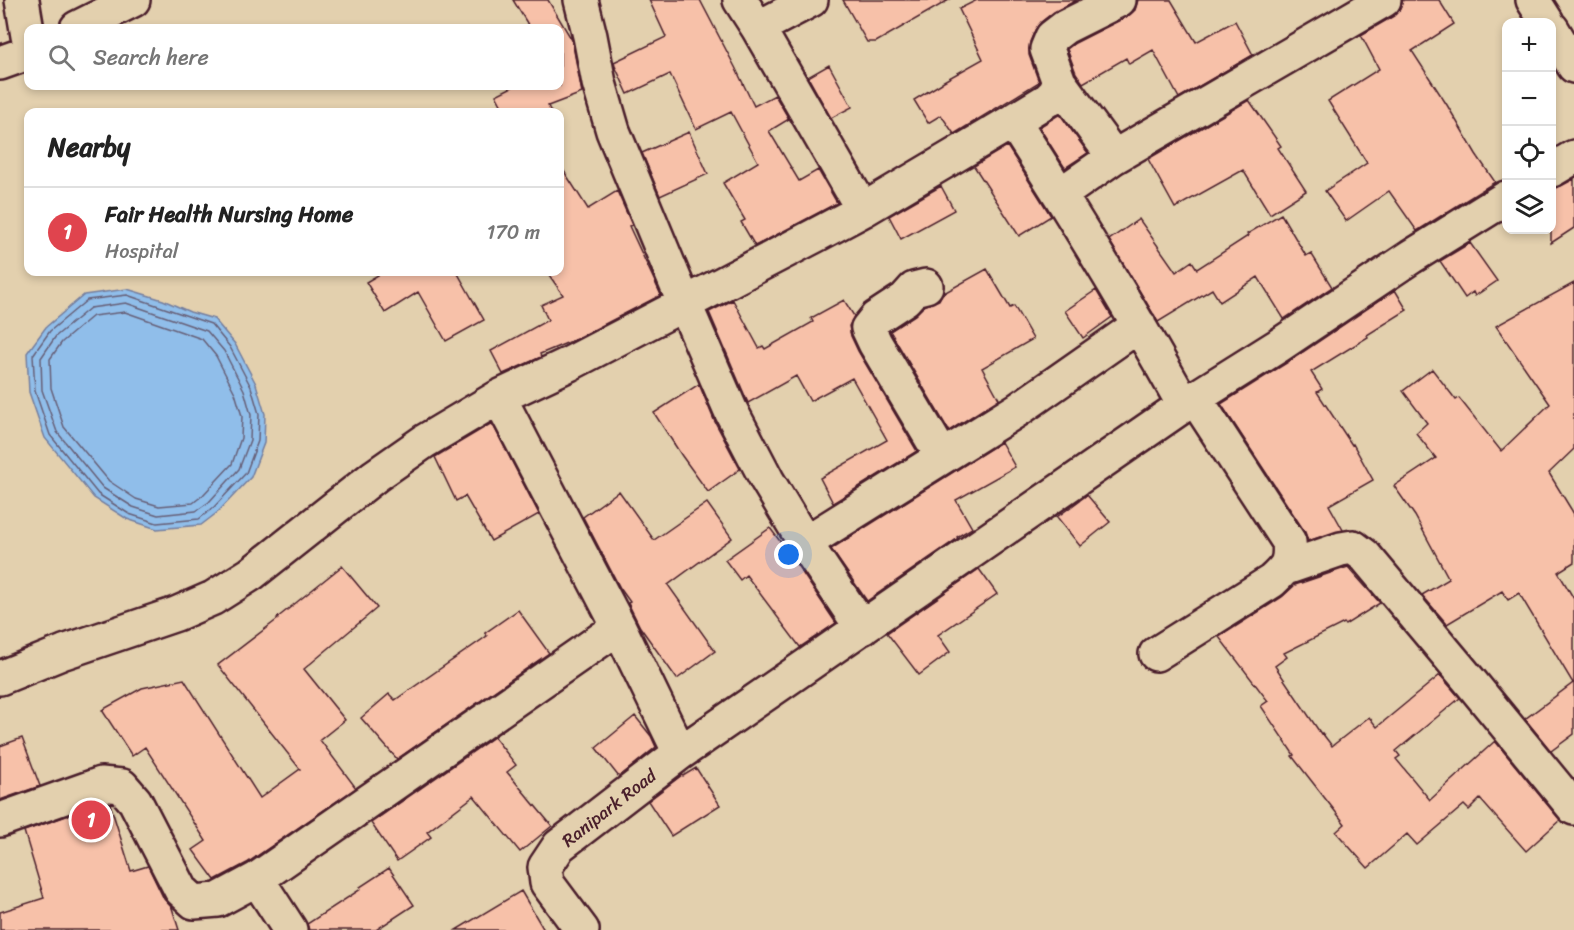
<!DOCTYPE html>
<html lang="en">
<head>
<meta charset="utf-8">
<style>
  body { margin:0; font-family:Sriracha,sans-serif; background:#f2f2f2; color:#222 }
  .controls { position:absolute; right:18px; top:18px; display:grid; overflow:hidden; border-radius:12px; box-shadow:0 3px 9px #0003 }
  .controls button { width:54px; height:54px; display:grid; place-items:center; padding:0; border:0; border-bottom:2px solid #e0e0e0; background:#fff; color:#222; font:30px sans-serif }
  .you { position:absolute; left:789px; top:555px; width:21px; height:21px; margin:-15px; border:4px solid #fff; border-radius:50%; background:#1a73e8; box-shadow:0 0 0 9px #1a73e833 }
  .badge { display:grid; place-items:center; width:39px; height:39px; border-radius:50%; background:#4a1f2b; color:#fff; font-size:20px; font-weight:700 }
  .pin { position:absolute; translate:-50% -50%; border:3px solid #fff; box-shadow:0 2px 6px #0006 }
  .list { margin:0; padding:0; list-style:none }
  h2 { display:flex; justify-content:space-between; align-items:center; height:78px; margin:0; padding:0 24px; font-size:26px }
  h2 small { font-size:20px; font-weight:400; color:#767676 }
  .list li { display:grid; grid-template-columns:39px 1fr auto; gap:18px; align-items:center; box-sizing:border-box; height:90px; padding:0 24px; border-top:2px solid #e0e0e0 }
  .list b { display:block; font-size:22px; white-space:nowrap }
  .list p { margin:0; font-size:20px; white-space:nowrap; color:#767676 }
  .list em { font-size:20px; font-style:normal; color:#767676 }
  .icon { flex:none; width:33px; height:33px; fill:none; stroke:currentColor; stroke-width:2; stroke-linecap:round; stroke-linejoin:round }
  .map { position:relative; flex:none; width:1574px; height:930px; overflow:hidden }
  .search { position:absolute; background:#fff; box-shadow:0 3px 9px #0003; left:24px; top:24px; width:540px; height:66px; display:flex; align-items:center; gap:15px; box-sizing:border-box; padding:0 21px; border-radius:12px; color:#767676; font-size:22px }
  .panel { position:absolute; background:#fff; box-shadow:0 3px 9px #0003; left:24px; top:108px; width:540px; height:168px; border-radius:12px }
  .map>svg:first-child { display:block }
  .water { fill:#90beea; stroke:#747e9e; stroke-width:1.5 }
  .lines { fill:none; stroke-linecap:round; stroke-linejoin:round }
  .shore { stroke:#665f77; stroke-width:1.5 }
  .building { fill:#f7c1a9; stroke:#4a1f2b; stroke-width:1.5 }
  .minor-casing { stroke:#4a1f2b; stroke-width:38 }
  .minor { stroke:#e3d0ae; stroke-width:33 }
  .labels { text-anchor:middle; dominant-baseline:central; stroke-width:5; stroke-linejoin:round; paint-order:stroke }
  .street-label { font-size:18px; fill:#4a1f2b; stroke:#e3d0ae }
</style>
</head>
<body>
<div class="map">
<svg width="1574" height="930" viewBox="0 0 1574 930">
  <rect width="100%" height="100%" fill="#e3d0ae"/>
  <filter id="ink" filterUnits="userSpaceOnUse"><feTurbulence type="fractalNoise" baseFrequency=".0167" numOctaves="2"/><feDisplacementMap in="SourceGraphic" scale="12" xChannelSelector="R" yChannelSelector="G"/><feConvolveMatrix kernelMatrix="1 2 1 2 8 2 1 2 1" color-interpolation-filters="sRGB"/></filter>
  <g filter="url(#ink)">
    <path class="water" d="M127,289l36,11 27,12 24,7 21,25 21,40 9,30 -1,29 -13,34 -33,35 -17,13 -44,4 -30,-10 -33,-21 -49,-60 -16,-46 -2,-39 19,-26 38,-32z"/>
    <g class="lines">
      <path class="shore" d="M127,295l84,29 19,23 21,40 8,27 -1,27 -12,32 -32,34 -15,12 -42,4 -28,-9 -31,-20 -48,-59 -15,-44 -2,-36 17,-24 37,-31z
        M126,303l81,28 17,20 20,39 7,25 -1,25 -11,29 -30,33 -13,9 -38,4 -25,-8 -30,-19 -46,-56 -15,-42 -1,-32 15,-22 34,-28z
        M125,312l77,27 14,17 19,37 7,23 -1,22 -9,26 -29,31 -10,8 -34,3 -23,-7 -27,-18 -45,-54 -13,-39 -1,-29 12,-17 31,-26z"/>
    </g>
    <path class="building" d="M513,0h35l24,40 10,53 -34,13 3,6h-46l-9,-17 18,-9h46v-58h-30z
      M649,0h51l35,67 19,39 21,-11 14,24 -20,12 30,50 19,-11 19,33 -82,43 -14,-24 4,-2 -22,-37 35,-21 -27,-50 -35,17 -26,-55 -42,20 -13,-28 -1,-4 52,-25z
      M843,0h106l-73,42h-9z
      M977,0h100l-23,12 -13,10 -6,8 -5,12 -1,13 10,27 -85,52 -13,-19 -13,8 -14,-23 28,-17v-1l41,-23 -24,-50z
      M1138,0h33l25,42 39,-21 18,34 -74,43 -26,-48 -24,14 -3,-6 -43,25 -7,-10 -9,-24 8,-6 53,-27 7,-6z
      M1403,0h36l15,24 -42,27 35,54 29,49 19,28 -78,49 -28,-40 -43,30 -21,-30 42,-28 -39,-62 51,-32 -18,-34 33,-19 6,-7z
      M829,65l23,42 -21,11 -23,-41z
      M1249,100l32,46 -3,2 28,43 -36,23 -27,-44 -68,38 -27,-49z
      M1060,114l28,39 -23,15 -26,-41z
      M689,132l19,42 -48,22 -18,-43z
      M1007,146l44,70 -32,20 -45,-70z
      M560,165l28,44 29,-18 15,34 -3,1 32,69 -87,45 -34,14 1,3 -38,17 -12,-23 57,-31 -7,-15 22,-10 -16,-23h13z
      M1574,179v49l-23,15v-54l10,-3z
      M941,186l13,24 -53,29 -12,-23z
      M1281,214l25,42 5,-3 21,34 -48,32 -26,-42 -38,25 -8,-13 -54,33 -49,-82 30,-21 37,53 16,-11 5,8 51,-33 -1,-2z
      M1470,243l27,38 -22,15 -2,-4 -8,6 -25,-37z
      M987,269l23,39 4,-2 19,33 -51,29 17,31 -50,32 -59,-100 25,-16 9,-9 15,-6 3,-6z
      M383,272h74l27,48 -38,21 -28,-49 -33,21 -19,-31z
      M1574,283v166l-25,24 25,41v48l-16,10 16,27v135l-23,17 -26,-32 48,-36 -54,-90 -11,7 -6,-9 -55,33 -25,-29 27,-16 -34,-63 -21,-30 42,-28 -20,-25 11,-10 -24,-32 29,-22 24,31 3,-2 42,53 49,-47 -54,-78z
      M1096,290l16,27 -29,21 -18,-27z
      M1395,290l12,20 -40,25 1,2 -57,35 11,17 -5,3 35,53 1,-1 20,36 -44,25 14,25 -35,11 -3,-9 -84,-128 67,-42z
      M733,300l26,48 4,-2 2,3 48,-27 -2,-4 33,-18 10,16 -5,10 2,10 7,15 59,100 -84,52 -13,-25 67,-38 -35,-62 -42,23 -14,-25 -48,27 -39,-91z
      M699,384l15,36 26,49 -32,23 -26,-36 -28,-43z
      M492,423l47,91 -48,27 -26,-45 -9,5 -21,-44z
      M1001,442l14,25 -59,33 16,28 -15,9 1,1 -91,63 -36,-52z
      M619,491l35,49 53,-37 25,35 -64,47 47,66 -38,28 -37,-52 -12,-24 2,-1 -10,-14 -37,-71z
      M1087,495l23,27 -30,24 -23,-29z
      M770,528l21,28 45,67 -36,24 -54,-72 -6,5 -15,-20z
      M342,566l35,42 -73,61 41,51 -25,20 36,48 -109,75 -32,17 -22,-30 13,-9 -61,-94 -13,9 -30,-46 40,-22 42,-9 76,119 40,-29 -82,-104 60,-46 -1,-1z
      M1348,567l32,36 -35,22 -1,-2 -60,30 3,4 -12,9 46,68 1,-1 10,13 37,-29 8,10 63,-52 20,23 -64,53 4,5 -4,3 34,41 65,-59 65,79 -34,31 -46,-52 -11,11 -5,-5 -47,40 -10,-11 -39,34 -32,-36 9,-8 -53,-68 2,-1 -33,-49 7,-5 -49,-64 63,-40 13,-12z
      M979,569l18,25 -59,41 12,17 -31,23 -32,-42z
      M518,610l31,43 -152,106 -36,-41 28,-24 6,6 92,-64 -2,-3z
      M635,716l16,20 5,11 -37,30 -23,-29z
      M494,737l22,28 -9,7 45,54 -32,26 -46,-56 -47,36 4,5 -34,24 -26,-38z
      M22,738l18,48 -40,14v-54z
      M696,768l24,37 -49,31 -23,-35 34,-26 1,1z
      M103,803l7,1 21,67 17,-5 16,33 8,9 7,22h-179v-18l44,-14 -20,-67z
      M389,868l25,37 -38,25h-67l-2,-6 54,-35 -1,-2z
      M521,891l23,39h-88z"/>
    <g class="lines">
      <g class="minor-casing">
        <path id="minor" d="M22,0l6,36
          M581,0l9,36 9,47 14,48 72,174 46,106 36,69 38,63 57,85
          M740,0l18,28
          M811,0l-53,28 105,182
          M1533,0l14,22
          M77,28l56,-28
          M1552,29l22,37
          M0,63l28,-10
          M1059,82l55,75
          M1013,121c60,93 117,187 171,284
          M1552,170l22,-13
          M1061,194l53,-37 270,-157
          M926,286l-12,3 -9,10 -29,19 -8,10 7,15 67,113
          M499,397l120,230 61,126 504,-348 94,-59 133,-89 95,-59
          M805,543l214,-134 120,-84
          M1286,568l55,-19 12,-2 12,9 104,124 105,128
          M1156,654l116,-73c15,-14 19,-18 17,-39l-94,-144
          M0,678l64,-26 112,-38 37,-16 38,-24 124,-98 50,-35 74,-44 70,-33 249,-130 45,-24 150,-89 36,-22 8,-8 2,-9 -12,-33 5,-12 13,-10 54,-27
          M0,820l101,-36 21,2 13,15 46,89 13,12 24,-2 39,-21 362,-252
          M257,879l33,51
          M582,930l-35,-47 -2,-16 14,-21 121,-93"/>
      </g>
      <use href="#minor" class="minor"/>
    </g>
  </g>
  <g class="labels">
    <g class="street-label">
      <text transform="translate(609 808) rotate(-38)">Ranipark Road</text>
    </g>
  </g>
</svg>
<div class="controls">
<button>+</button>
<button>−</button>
<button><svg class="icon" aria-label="locate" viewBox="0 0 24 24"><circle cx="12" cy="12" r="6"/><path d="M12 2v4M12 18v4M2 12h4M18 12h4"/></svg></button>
<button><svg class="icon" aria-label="layers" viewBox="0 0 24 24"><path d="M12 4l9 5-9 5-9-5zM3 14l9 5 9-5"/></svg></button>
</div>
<div class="you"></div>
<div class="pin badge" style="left:91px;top:820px;background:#e0444e">1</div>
<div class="search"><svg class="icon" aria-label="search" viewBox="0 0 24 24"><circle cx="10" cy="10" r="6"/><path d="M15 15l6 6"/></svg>Search here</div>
<section class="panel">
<h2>Nearby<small></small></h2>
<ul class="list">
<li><span class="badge" style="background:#e0444e">1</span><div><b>Fair Health Nursing Home</b><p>Hospital</p></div><em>170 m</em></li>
</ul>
</section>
</div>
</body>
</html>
